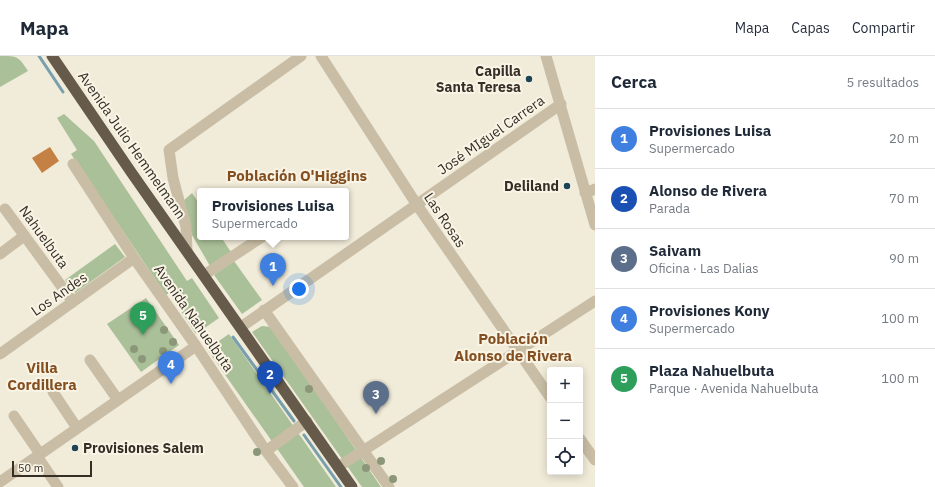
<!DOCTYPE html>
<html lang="es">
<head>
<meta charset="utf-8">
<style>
  body { margin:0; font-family:"IBM Plex Sans",sans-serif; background:#f2f2f3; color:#1f2937 }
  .controls { position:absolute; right:12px; bottom:12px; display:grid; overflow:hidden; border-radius:4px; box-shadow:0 2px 10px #0003 }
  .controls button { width:36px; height:36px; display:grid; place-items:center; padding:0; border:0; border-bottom:1px solid #e0e1e3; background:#fff; color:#1f2937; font:20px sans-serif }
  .scale { position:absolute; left:12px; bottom:10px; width:80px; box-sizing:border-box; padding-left:4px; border:2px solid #342e26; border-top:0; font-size:11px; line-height:14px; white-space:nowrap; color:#342e26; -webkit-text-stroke:3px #f9f4e5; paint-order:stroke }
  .you { position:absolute; left:299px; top:233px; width:14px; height:14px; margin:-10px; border:3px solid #fff; border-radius:50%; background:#1a73e8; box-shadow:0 0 0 6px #1a73e833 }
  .badge { display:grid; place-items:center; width:26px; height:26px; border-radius:50%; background:#db2777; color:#fff; font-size:13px; font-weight:700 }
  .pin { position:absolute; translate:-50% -33px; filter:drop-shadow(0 1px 2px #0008) }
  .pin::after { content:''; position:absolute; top:21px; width:14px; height:12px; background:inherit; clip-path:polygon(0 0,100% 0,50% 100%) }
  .popup { position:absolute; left:197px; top:132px; width:152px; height:52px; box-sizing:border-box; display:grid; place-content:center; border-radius:4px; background:#fff; filter:drop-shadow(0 1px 3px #0005); font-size:13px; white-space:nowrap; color:#747a83 }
  .popup b { font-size:15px; color:#1f2937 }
  .popup::after { content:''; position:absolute; left:50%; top:100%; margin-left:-8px; border:8px solid transparent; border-top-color:#fff }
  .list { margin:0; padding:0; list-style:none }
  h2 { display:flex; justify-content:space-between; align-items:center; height:52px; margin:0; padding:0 16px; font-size:17px }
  h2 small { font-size:13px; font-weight:400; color:#747a83 }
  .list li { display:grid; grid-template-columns:26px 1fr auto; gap:12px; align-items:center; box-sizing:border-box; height:60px; padding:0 16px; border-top:1px solid #e0e1e3 }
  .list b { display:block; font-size:15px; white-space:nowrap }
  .list p { margin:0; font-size:13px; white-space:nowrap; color:#747a83 }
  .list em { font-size:13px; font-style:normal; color:#747a83 }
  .icon { flex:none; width:22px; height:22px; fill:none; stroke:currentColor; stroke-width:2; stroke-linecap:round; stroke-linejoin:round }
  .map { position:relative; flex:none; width:595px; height:431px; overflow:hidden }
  header { display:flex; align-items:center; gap:24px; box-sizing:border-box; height:56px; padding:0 20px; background:#fff; border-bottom:1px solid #e0e1e3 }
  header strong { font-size:19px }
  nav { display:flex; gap:22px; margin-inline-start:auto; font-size:14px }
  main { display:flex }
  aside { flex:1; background:#fff }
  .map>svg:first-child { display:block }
  .green { fill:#aac099 }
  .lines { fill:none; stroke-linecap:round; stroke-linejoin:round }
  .stream { stroke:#789fae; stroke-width:3 }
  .building { fill:#c58143 }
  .minor { stroke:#c9bea5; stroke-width:11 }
  .trunk { stroke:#665a4a; stroke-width:11 }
  .tree { fill:#8c9779 }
  .poi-dot { fill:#1c4455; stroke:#f9f4e5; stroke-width:1.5 }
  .labels { text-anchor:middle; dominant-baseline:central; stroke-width:4; stroke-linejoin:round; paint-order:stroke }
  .poi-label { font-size:14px; font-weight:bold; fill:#342e26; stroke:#f9f4e5; text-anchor:end }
  .street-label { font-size:14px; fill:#342e26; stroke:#f9f4e5 }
  .neighbourhood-label { font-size:15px; font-weight:bold; fill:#834f20; stroke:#f9f4e5 }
</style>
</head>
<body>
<header>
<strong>Mapa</strong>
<nav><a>Mapa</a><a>Capas</a><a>Compartir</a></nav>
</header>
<main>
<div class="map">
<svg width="595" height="431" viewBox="0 0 595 431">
  <rect width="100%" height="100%" fill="#f1ebd9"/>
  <path class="green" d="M0,0c18,0 18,0 28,15l-28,16z
    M64,58l30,27 93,140 5,-3 27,40 -23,16 -27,-41 -3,2 -95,-141 6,-4 -20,-32z
    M192,137l8,12v32h21l10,15 -21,14 -18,-31 -9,-34z
    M115,188l10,13 -50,36 -10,-13z
    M234,205l28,39 -20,14 -28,-39z
    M146,242l33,47 -38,27 -34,-48z
    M262,270l10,1 3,4 106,156h-19l-110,-155z
    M229,278l107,153h-32l-97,-138z"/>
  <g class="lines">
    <path class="stream" d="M39,0l24,36
      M233,281l61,84
      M304,379l37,52"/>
  </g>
  <path class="building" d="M50,91l9,14 -17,12 -10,-15z"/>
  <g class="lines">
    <path class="minor" d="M321,0l96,149 133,192
      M546,0l49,169
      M73,108l61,94 62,88 70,105 27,36
      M585,137l10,-4
      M5,153l68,93
      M187,195l-1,-24 -13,-49 -4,-28 132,-94
      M0,198l24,-18
      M204,219l58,-38
      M264,254l125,177
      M241,271l320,-223
      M0,298l134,-96
      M90,304l28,40
      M53,336l24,36
      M14,360l26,38
      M580,383l15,21
      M266,395l41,-30
      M37,400l21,31
      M338,411l257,-166
      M0,426l196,-136"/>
    <path class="trunk" d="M52,0l79,116 221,315"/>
  </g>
  <g class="tree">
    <circle cx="150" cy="253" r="4"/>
    <circle cx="164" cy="274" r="4"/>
    <circle cx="173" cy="286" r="4"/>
    <circle cx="134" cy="293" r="4"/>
    <circle cx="163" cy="295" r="4"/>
    <circle cx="142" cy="303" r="4"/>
    <circle cx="309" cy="333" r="4"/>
    <circle cx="257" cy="396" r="4"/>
    <circle cx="381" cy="405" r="4"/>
    <circle cx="366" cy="412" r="4"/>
    <circle cx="393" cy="423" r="4"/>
  </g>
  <g class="poi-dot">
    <circle cx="529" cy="23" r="4"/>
    <circle cx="567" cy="130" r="4"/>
    <circle cx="75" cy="392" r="4"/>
  </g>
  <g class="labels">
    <g class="poi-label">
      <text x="521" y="15">Capilla<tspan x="521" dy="16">Santa Teresa</tspan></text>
      <text x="559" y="130">Deliland</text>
      <text x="83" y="392" text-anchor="start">Provisiones Salem</text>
    </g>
    <g class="street-label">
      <text transform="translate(491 79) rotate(-35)">José MIguel Carrera</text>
      <text transform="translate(132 89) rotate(55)">Avenida Julio Hemmelmann</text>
      <text transform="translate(445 164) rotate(56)">Las Rosas</text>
      <text transform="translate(44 181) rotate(54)">Nahuelbuta</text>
      <text transform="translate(59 238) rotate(-35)">Los Andes</text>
      <text transform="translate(194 262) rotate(55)">Avenida Nahuelbuta</text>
    </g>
    <g class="neighbourhood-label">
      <text x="297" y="119">Población O'Higgins</text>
      <text x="513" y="282">Población<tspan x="513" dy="17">Alonso de Rivera</tspan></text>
      <text x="42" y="311">Villa<tspan x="42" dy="17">Cordillera</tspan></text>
    </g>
  </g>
</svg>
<div class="controls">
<button>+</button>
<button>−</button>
<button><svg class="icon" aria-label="locate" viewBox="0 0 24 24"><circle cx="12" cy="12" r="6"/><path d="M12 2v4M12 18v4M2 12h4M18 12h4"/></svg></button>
</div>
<div class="scale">50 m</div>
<div class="you"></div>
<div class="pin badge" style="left:273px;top:230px;background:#3f7fe0">1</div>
<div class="popup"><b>Provisiones Luisa</b>Supermercado</div>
<div class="pin badge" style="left:270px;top:338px;background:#1a4fb4">2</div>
<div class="pin badge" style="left:376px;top:358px;background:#5c6f8a">3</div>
<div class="pin badge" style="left:171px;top:328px;background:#3f7fe0">4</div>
<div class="pin badge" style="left:143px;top:279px;background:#2e9e5b">5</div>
</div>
<aside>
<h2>Cerca<small>5 resultados</small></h2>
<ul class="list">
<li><span class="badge" style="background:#3f7fe0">1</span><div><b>Provisiones Luisa</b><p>Supermercado</p></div><em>20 m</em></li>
<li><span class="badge" style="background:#1a4fb4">2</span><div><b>Alonso de Rivera</b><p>Parada</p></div><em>70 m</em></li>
<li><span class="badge" style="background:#5c6f8a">3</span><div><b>Saivam</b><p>Oficina · Las Dalias</p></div><em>90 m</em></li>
<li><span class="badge" style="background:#3f7fe0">4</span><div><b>Provisiones Kony</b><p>Supermercado</p></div><em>100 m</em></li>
<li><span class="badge" style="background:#2e9e5b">5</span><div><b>Plaza Nahuelbuta</b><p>Parque · Avenida Nahuelbuta</p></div><em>100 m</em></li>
</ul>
</aside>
</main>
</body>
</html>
